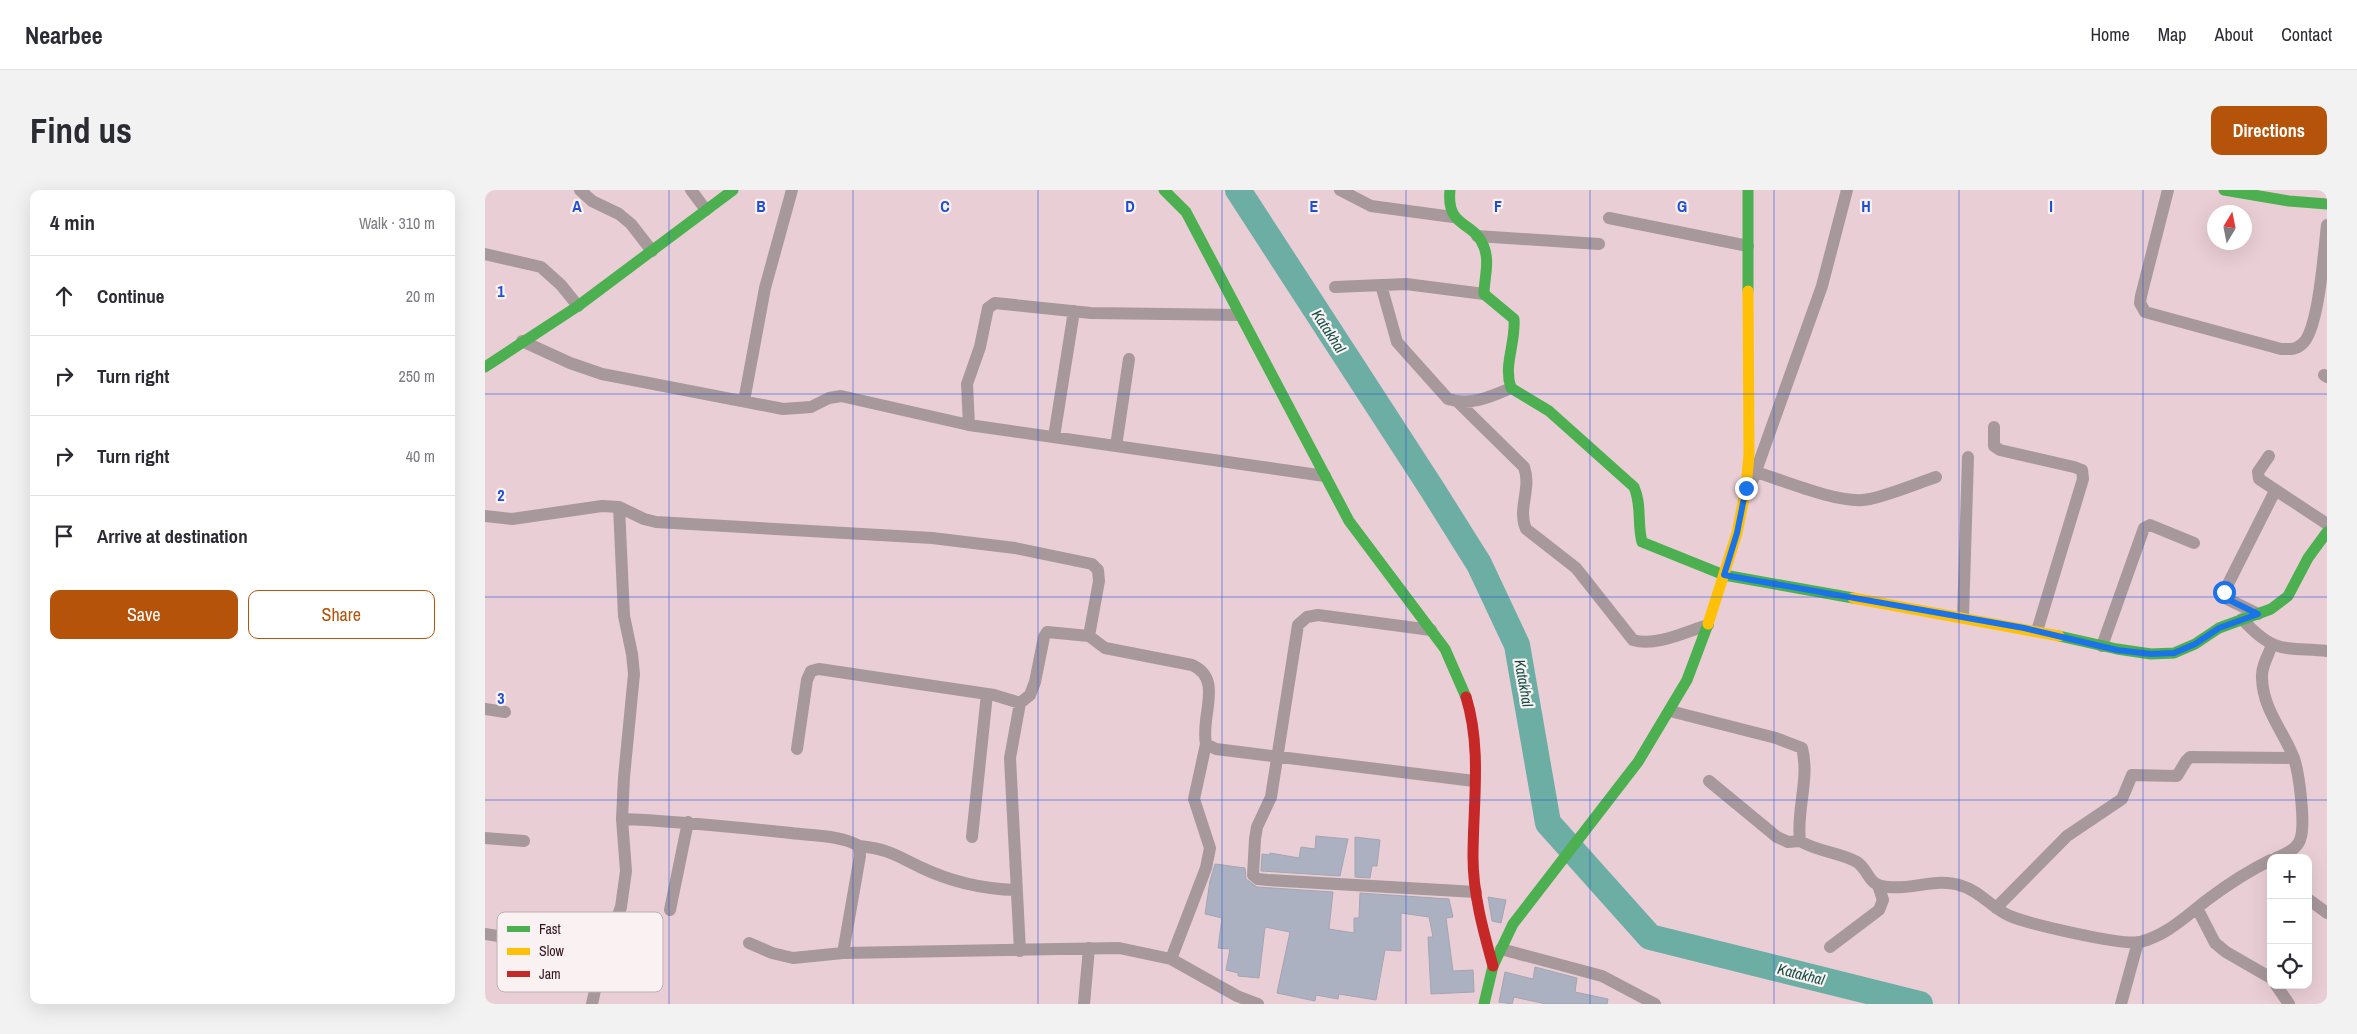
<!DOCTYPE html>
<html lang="en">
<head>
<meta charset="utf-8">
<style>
  body { margin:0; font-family:"Archivo Narrow",sans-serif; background:#f2f2f3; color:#2b2b33 }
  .controls { position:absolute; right:15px; bottom:15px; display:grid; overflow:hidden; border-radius:10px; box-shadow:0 5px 20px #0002 }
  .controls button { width:45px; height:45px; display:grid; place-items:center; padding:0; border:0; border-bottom:1px solid #e1e1e2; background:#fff; color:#2b2b33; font:25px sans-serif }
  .compass { position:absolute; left:1722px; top:15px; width:45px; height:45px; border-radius:50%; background:#fff; box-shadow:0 5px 20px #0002; rotate:10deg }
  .stop { position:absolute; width:15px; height:15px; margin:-11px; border:4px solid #1a73e8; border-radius:50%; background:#fff }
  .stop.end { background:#1a73e8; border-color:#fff; box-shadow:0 1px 5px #0008 }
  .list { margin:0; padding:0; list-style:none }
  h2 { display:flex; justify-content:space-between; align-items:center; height:65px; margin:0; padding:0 20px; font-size:21px }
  h2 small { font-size:16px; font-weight:400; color:#7c7c81 }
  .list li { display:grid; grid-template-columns:32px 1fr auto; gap:15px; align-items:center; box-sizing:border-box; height:80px; padding:0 20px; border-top:1px solid #e1e1e2 }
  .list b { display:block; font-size:19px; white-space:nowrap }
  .list em { font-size:16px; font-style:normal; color:#7c7c81 }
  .actions { display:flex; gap:10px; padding:15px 20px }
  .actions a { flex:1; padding:11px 0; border:1px solid #b45309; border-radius:10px; text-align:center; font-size:18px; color:#b45309 }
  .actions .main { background:#b45309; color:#fff }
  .icon { flex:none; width:28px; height:28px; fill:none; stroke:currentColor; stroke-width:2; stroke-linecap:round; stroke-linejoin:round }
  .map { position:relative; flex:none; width:1842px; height:814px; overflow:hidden; border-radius:10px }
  header { display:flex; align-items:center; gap:30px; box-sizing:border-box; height:70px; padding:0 25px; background:#fff; border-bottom:1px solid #e1e1e2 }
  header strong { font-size:24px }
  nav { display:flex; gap:28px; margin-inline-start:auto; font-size:18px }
  .intro { display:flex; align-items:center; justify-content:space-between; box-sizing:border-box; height:120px; padding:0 30px }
  h1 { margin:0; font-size:35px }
  .button { padding:12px 22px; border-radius:10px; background:#b45309; color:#fff; font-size:18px; font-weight:700 }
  main { display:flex; gap:30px; padding:0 30px }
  aside { flex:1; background:#fff; border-radius:10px; box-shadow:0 5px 20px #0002 }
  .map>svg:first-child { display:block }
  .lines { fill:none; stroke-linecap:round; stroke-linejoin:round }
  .river { stroke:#6caea3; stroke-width:26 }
  .building { fill:#abb1c1; stroke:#a4a5b2 }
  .street { stroke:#a7989c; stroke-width:12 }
  .fast { stroke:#4caf50; stroke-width:11 }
  .slow { stroke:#ffc107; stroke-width:11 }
  .jam { stroke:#c62828; stroke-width:11 }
  .route { stroke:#1a73e8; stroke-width:6 }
  .grid { fill:none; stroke:#1d4ed8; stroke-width:1; stroke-opacity:0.55 }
  .labels { text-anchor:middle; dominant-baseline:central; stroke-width:4.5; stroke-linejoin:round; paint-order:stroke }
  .water-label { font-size:15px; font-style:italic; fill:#134f44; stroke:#faf1f3 }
  .key { fill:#faf1f3; stroke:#beafb4; stroke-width:1 }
  .key-label { font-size:14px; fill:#331520 }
  .grid-label { font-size:16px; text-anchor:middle; font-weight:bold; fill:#1d4ed8; stroke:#faf1f3; stroke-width:4.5; stroke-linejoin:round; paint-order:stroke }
</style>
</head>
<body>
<header>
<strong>Nearbee</strong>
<nav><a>Home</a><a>Map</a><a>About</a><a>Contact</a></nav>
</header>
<div class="intro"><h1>Find us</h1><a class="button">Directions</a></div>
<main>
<aside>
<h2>4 min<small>Walk · 310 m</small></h2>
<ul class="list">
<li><svg class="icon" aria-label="ahead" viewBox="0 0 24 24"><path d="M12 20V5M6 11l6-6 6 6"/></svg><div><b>Continue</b></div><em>20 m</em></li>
<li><svg class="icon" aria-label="right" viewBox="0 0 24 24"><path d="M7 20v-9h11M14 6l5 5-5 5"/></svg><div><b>Turn right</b></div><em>250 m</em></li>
<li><svg class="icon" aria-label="right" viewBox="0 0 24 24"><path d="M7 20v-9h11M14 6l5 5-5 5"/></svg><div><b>Turn right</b></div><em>40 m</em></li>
<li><svg class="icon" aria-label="arrive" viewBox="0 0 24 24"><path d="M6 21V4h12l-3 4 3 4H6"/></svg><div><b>Arrive at destination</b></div></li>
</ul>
<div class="actions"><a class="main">Save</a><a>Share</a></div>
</aside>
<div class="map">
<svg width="1842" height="814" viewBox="0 0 1842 814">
  <rect width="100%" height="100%" fill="#eaced6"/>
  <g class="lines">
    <path class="river" d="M753,0l194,299 47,75 38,81 31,178 102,114 270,67"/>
  </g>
  <path class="building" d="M831,646l32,3 -8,37 -79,-5 1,-17 8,1v-2l29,5 2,-11 14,2z
    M870,647l25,3 -3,26h-5l-2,12 -15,-1z
    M730,674l30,4 1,11 11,8 76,5 -4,37 25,4v-15h5l1,-25 89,6 4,18 -7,1 7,53 20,-1 1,22 -43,2 -3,-57h5l-4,-20 -28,-4v38l-16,-1 -9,50 -37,-6 -1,5 -22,-4 -1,6 -38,-8 13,-61 -25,-5 -6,51 -21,-2v-3l-12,-3 4,-21 -12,-1 4,-30 -17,-4 5,-33z
    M1003,707l18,3 -5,23 -9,-2z
    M1050,777l42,11 -2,14 33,7 -1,5h-61l-32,-7 -2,7 -13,-2 6,-30 28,7z"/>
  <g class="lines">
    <path class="street" d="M95,0l12,11 27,13 12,10 21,27
      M206,0l15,20
      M855,0l31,16 82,11
      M1683,0l-27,106 -1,7 5,9 136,37c8,0 15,1 21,-5 17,-13 22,-95 25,-119
      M1124,28l139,28
      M992,46l122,8
      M0,64l56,13 20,18 17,21
      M896,95l16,57 51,57c23,7 42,-2 63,-11
      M850,97l71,-3 78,10
      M37,151l48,22 32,11 181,35 28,-2 18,-9 12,-2 128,29 356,51
      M1839,185l3,2
      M259,211l21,-113 27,-98
      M973,212l66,65c8,22 -7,41 2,62l50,39 57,72c23,7 52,-8 75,-15
      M484,235l-2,-41 13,-37 8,-39 7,-5 96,10 148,2
      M1509,237v19l6,4 74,17 8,3 1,9 -46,152
      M569,247l20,-126
      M631,256l13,-87
      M1784,266l-11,16 1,7 68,45
      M1271,282c29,9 78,30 107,28 17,-1 55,-17 73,-23
      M1267,292l70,-196 25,-96
      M0,326l27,3 90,-13 17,1 25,12 12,3 276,16 83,10 77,16 6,6 1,11 -10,55 16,12 87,17c32,14 8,51 14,79l10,5 258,32
      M1773,424l-33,-16 -1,-6 51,-101
      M1478,427l5,-160
      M1757,429c32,35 41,28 85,32
      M946,440l-113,-15 -11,2 -9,8 -27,172 -14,30 -2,12 -2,36 5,4 10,1 208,12
      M1787,455c-4,11 -11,22 -10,33 1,31 20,51 31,78 6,14 13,70 7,84 -4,10 -15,14 -24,18
      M1617,456l42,-118 6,-3 44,18
      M0,519l20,3
      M1185,521l106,27 26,10c8,31 -6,62 -2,93 18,11 39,11 57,21 13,9 10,24 31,25 25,3 49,-10 74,-1 18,5 31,23 48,30 19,8 113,30 130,26 27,-7 45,-25 67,-42 20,-15 41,-29 64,-40
      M312,559l10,-69 4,-9 8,-2 175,26 26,8
      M1224,591l68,56 11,5 12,-1
      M137,629c57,2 113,8 169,14 22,3 49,2 68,13l1,10 -17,97 276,-5 52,11 66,37 21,8
      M487,647l15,-143
      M0,648l39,3
      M374,656c29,3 36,9 61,21 31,15 62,22 96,23
      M1823,709l19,14
      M1511,718l71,-72 55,-37 10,-24 45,1 9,-15 4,-4 104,1
      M1712,718l18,35 11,9 45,26
      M185,720l18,-88
      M0,744l44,7 73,18
      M264,753l23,10 21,5 50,-5
      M1345,757l49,-37 4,-10 -5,-15
      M1016,759l101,27 53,28
      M535,761l-10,-193 10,-55 10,-8 5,-13 9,-45 3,-5 42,4
      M686,769l35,-91 4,-20 -16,-49 12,-55
      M1791,795l13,19
      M107,814l11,-50 18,-47 5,-36 -4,-52 2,-42 10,-103 -2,-20 -8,-38 -5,-109
      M599,814l5,-56
      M1636,814l17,-62"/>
    <path class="fast" d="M679,0l22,22 163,309 96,128 21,48
      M965,0c-4,39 24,30 34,57 6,15 0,32 0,47l30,25c2,24 -11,46 -3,69l38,23 85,76c8,18 3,36 8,55l82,33 129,23
      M1263,0v101
      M1739,0l65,11 38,3
      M0,177l93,-61 155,-116
      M1574,446l58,13 34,5 23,-1 21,-9 24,-16 52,-19 17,-13 20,-38 19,-26
      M999,814l9,-38 20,-42 125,-162 49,-82 21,-56"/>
    <path class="slow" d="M1368,408l206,38
      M1223,434l29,-91 9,-45 3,-34 -1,-163"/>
    <path class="jam" d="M981,507c16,51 7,107 7,160 0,37 10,73 20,109"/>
  </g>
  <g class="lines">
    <path class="route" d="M1261,298l-9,45 -13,42 300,53 93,22 34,4 23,-1 21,-9 24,-16 39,-14 -33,-16 -1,-6"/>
  </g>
  <path class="grid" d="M184,0v814M368,0v814M553,0v814M737,0v814M921,0v814M1105,0v814M1289,0v814M1474,0v814M1658,0v814M0,204h1842M0,407h1842M0,610h1842"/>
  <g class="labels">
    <g class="water-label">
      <text transform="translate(844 141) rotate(57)">Katakhal</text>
      <text transform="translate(1039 493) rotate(80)">Katakhal</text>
      <text transform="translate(1316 784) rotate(14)">Katakhal</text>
    </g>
  </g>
  <rect x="12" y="722" width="166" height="80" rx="8" class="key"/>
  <rect x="22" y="736" width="23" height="6" fill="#4caf50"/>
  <rect x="22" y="758" width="23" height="7" fill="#ffc107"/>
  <rect x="22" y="781" width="23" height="6" fill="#c62828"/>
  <g class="key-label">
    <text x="54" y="744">Fast</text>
    <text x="54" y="766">Slow</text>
    <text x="54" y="789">Jam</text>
  </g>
  <g class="grid-label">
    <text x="92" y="22">A</text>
    <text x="276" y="22">B</text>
    <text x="460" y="22">C</text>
    <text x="645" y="22">D</text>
    <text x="829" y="22">E</text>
    <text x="1013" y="22">F</text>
    <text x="1197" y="22">G</text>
    <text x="1381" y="22">H</text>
    <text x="1566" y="22">I</text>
    <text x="16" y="107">1</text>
    <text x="16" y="311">2</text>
    <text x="16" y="514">3</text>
  </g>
</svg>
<div class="controls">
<button>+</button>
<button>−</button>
<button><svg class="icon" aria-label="locate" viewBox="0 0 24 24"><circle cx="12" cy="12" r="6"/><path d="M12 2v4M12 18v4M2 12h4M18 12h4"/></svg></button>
</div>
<svg class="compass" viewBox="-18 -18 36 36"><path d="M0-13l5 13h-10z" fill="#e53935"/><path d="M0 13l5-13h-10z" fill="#7c7c81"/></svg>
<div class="stop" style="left:1739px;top:402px"></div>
<div class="stop end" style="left:1261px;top:298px"></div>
</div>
</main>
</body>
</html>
